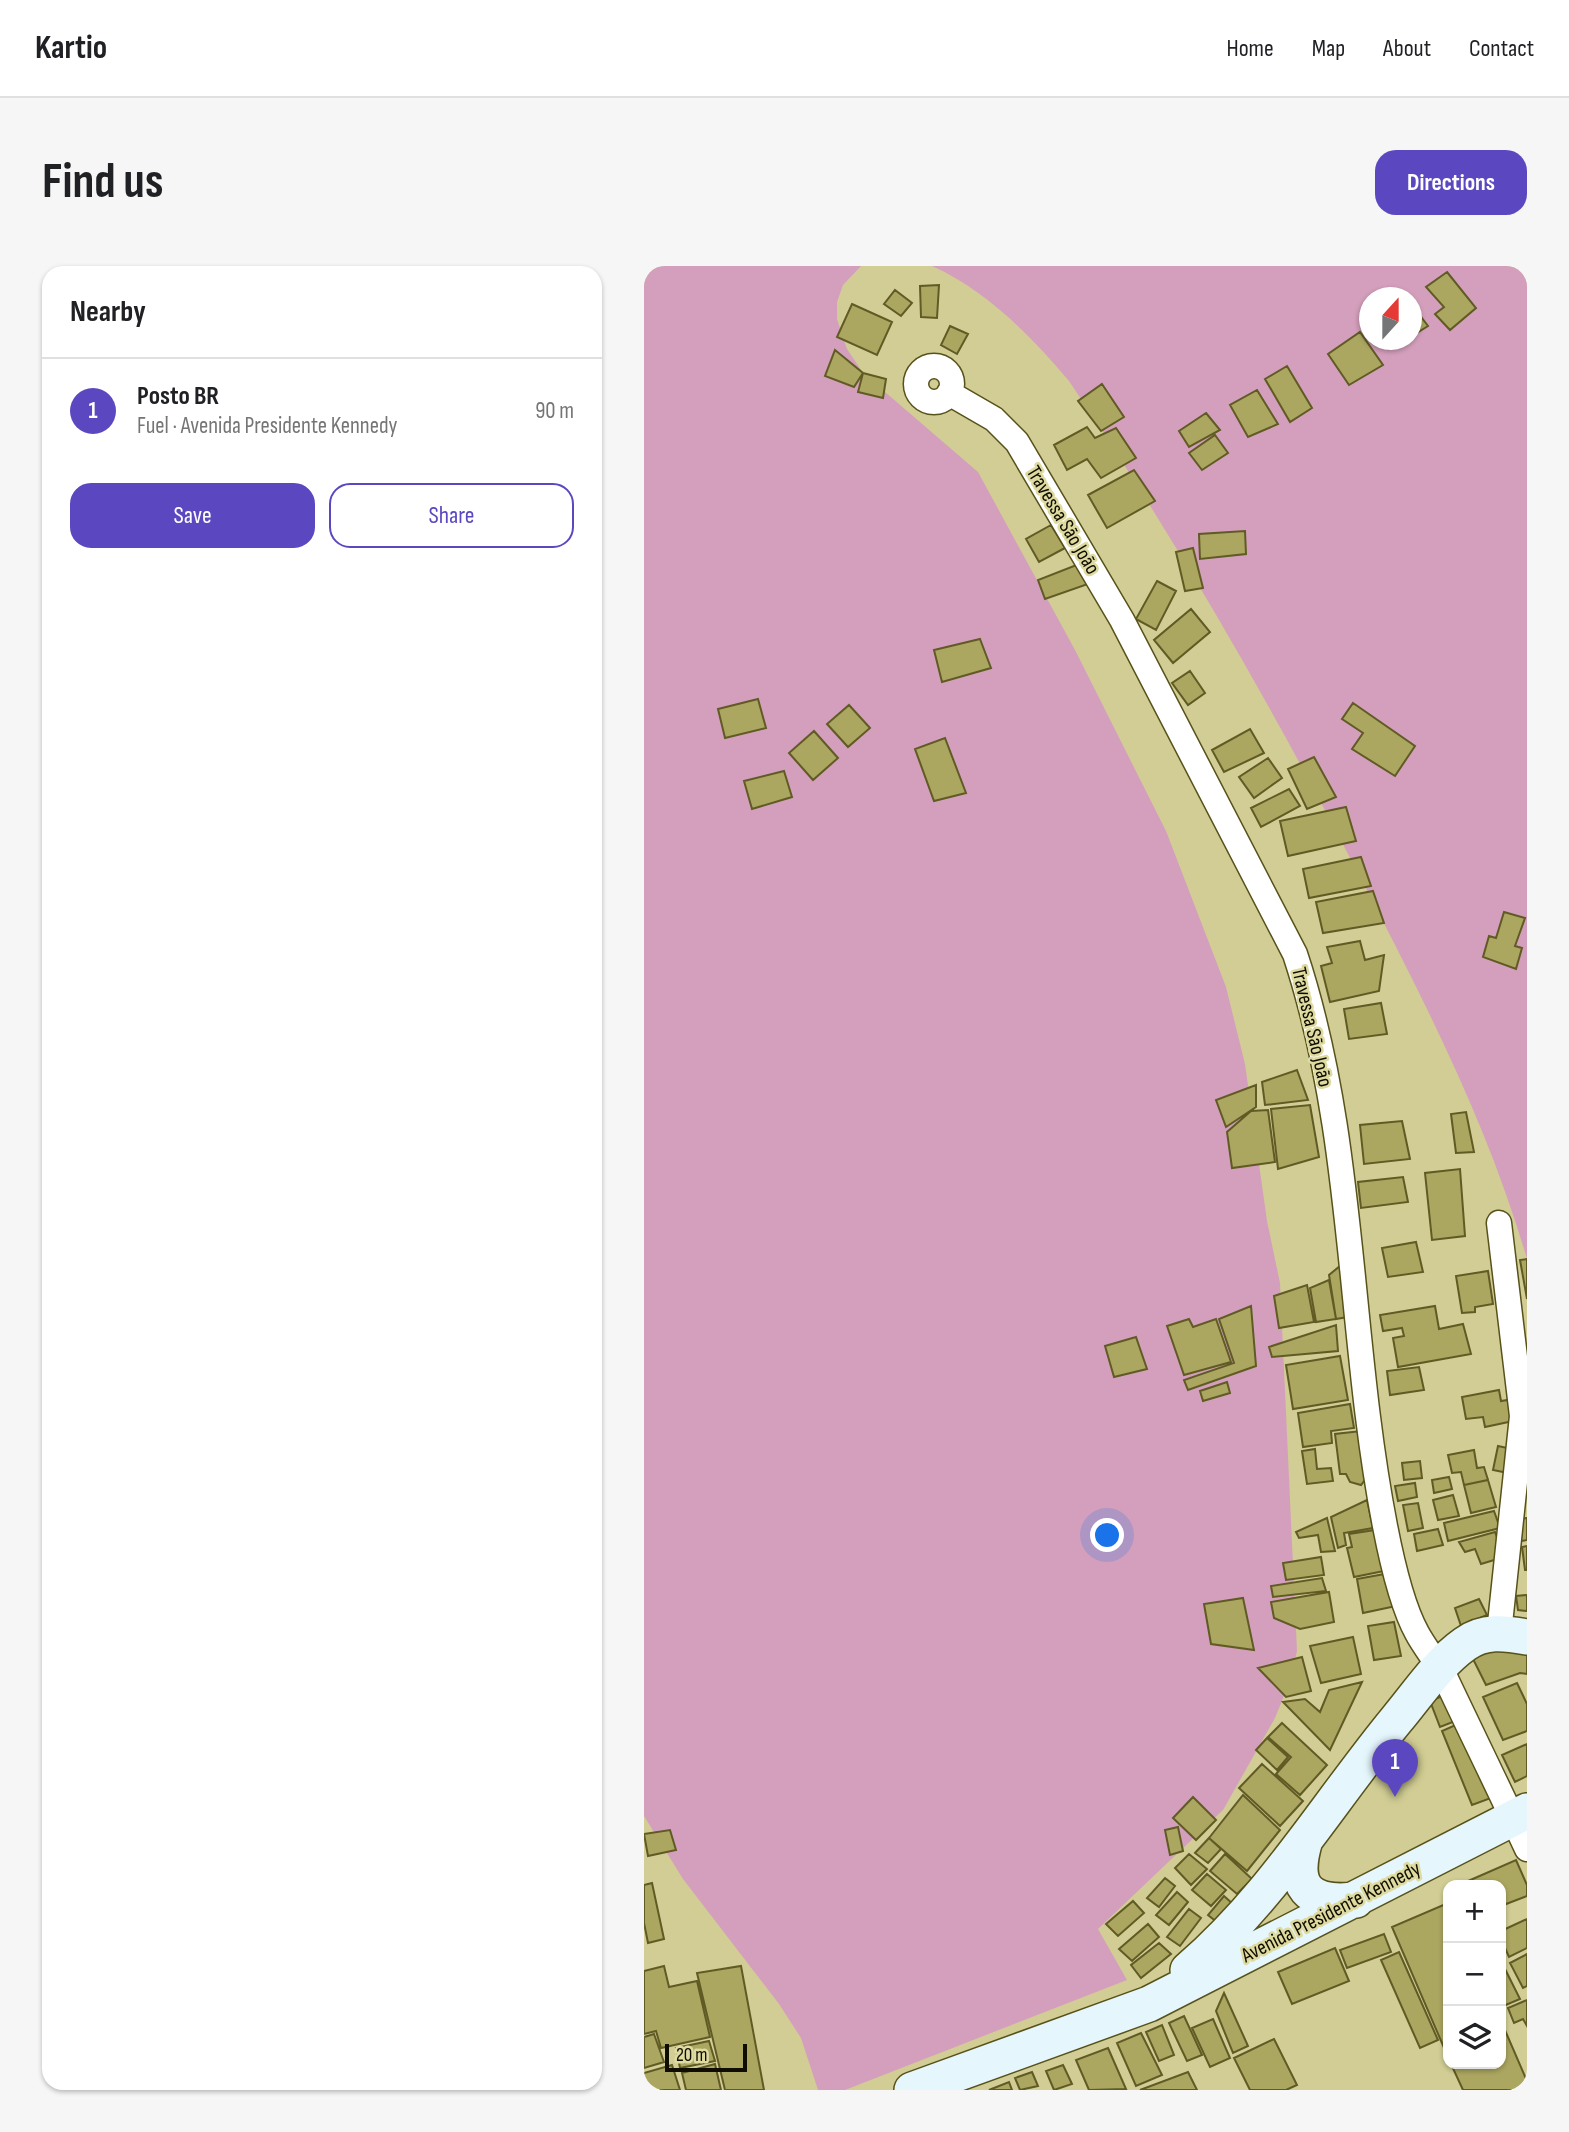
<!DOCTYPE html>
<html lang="en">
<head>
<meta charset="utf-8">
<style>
  body { margin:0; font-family:"Sofia Sans Condensed",sans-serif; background:#f6f6f6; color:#202124 }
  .controls { position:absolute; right:21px; bottom:21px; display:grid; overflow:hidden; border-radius:14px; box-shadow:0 2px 5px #0004 }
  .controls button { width:63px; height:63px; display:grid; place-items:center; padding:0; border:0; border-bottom:2px solid #e0e0e0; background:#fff; color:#202124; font:35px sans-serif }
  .compass { position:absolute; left:715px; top:21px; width:63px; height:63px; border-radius:50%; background:#fff; box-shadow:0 2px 5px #0004; rotate:21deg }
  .scale { position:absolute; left:21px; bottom:18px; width:82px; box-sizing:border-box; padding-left:7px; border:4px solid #0f0d00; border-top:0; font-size:19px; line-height:24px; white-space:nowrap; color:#0f0d00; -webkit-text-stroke:5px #dedaa0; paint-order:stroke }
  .you { position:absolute; left:464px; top:1270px; width:24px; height:24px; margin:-18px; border:5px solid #fff; border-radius:50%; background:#1a73e8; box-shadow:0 0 0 10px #1a73e833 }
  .badge { display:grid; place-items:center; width:46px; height:46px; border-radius:50%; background:#5b48c1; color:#fff; font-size:23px; font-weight:700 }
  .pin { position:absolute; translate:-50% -58px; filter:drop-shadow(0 2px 4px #0008) }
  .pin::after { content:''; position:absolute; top:37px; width:24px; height:21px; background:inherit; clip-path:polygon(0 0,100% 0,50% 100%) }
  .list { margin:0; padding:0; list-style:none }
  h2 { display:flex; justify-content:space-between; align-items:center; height:91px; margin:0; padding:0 28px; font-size:30px }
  h2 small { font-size:23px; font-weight:400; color:#757577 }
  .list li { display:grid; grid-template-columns:46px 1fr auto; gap:21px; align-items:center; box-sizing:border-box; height:105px; padding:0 28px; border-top:2px solid #e0e0e0 }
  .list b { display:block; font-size:26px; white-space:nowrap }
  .list p { margin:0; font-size:23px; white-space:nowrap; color:#757577 }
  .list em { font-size:23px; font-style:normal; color:#757577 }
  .actions { display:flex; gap:14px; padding:21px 28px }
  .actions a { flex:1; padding:16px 0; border:2px solid #5b48c1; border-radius:21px; text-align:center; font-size:24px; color:#5b48c1 }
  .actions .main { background:#5b48c1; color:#fff }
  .icon { flex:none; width:38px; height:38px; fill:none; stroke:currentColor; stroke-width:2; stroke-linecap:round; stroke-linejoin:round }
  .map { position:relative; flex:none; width:883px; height:1824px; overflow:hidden; border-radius:21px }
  header { display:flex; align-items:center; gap:42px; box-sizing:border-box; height:98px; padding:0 35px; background:#fff; border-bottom:2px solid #e0e0e0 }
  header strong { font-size:33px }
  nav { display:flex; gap:38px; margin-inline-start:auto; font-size:24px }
  .intro { display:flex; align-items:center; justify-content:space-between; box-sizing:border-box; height:168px; padding:0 42px }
  h1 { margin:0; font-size:49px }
  .button { padding:18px 32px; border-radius:21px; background:#5b48c1; color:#fff; font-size:24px; font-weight:700 }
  main { display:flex; gap:42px; padding:0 42px }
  aside { flex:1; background:#fff; border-radius:21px; box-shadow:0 2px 5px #0004 }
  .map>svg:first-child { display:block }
  .green { fill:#d49fbc; fill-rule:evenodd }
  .building { fill:#aba660; stroke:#605b24; stroke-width:2 }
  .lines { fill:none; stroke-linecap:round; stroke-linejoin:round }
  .minor-casing { stroke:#57521a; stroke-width:27 }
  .secondary-casing { stroke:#57521a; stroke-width:38 }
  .minor { stroke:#fff; stroke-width:24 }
  .secondary { stroke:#e5f6fd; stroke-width:35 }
  .labels { text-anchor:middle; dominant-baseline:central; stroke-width:5; stroke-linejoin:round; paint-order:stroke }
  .street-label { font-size:21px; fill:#0f0d00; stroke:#dedaa0 }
</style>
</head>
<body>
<header>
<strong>Kartio</strong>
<nav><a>Home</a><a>Map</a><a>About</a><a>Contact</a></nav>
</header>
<div class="intro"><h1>Find us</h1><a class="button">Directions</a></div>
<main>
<aside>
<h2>Nearby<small></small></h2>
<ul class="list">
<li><span class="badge">1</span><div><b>Posto BR</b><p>Fuel · Avenida Presidente Kennedy</p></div><em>90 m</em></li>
</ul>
<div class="actions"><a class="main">Save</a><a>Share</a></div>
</aside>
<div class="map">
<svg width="883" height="1824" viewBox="0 0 883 1824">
  <rect width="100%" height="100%" fill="#d1cd94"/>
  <path class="green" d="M0,0h217l-18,19 -6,17v17l10,30 16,24 115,99 97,178 91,181 60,156 19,77 22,157 13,62 17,368 -7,30 -15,37 -52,92 -125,119 29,51 -282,110h-27l-17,-52 -22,-34 -96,-125 -39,-63z
    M288,0h595v993c-39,-134 -103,-259 -167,-382 -89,-172 -182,-335 -291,-496 -38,-45 -83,-91 -137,-115zM726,32h42v42h-42z"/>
  <path class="building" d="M803,6l29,36 -26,22 -15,-16 9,-7 -18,-20z
    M295,19l-2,33 -16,-1 -1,-31z
    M251,24l17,13 -11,13 -17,-12z
    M208,38l40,18 -15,33 -40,-18z
    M768,39l16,21 -16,10z
    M306,60l18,8 -11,20 -16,-9z
    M716,66l23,33 -34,20 -21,-31z
    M739,74h23l-17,9z
    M191,84l28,23 -9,14 -29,-11z
    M643,100l25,42 -22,14 -25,-43z
    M219,107l23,6 -3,19 -25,-6z
    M458,118l22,33 -23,14 -23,-30z
    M613,124l21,34 -30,13 -18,-32z
    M562,147l14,17 -31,17 -10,-16z
    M443,161l8,11 21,-10 20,30 -35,20 -14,-19 -20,11 -13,-25z
    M571,169l13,18 -26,17 -13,-17z
    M490,204l21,31 -48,27 -19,-33z
    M407,259l14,23 -26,14 -13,-23z
    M601,265l1,23 -46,5 -1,-25z
    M549,282l10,40 -18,3 -9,-39z
    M435,298l9,20 -43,15 -7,-19z
    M513,315l19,10 -20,39 -20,-11z
    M547,343l19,23 -37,31 -19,-23z
    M336,373l11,29 -49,14 -8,-32z
    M546,405l15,22 -17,12 -16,-22z
    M114,433l8,29 -41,10 -7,-29z
    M709,437l62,43 -20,30 -43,-27 11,-16 -21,-14z
    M205,439l21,23 -22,19 -21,-23z
    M606,463l14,24 -40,19 -12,-22z
    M170,465l24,27 -25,22 -24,-27z
    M301,472l21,55 -32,8 -19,-52z
    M670,491l22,40 -29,12 -19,-40z
    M624,492l14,20 -28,20 -15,-21z
    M140,505l8,26 -40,12 -8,-28z
    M645,523l11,17 -39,21 -10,-19z
    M702,541l10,34 -68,15 -8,-35z
    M717,591l10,29 -62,12 -6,-29z
    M729,625l11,32 -61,10 -7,-31z
    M860,646l21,6 -10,28 7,2 -6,21 -33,-12 6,-21 7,2z
    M716,675l5,19 19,-5 -5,36 -49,11 -9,-36 11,-3 -5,-16z
    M737,737l6,31 -38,5 -5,-30z
    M653,804l11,30 -43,5 -3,-23z
    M612,819v22l-30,20 -10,-27z
    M666,839l9,52 -41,12 -7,-60z
    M624,844l7,52 -43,6 -5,-36 24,-21z
    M822,846l8,40 -18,1 -5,-39z
    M758,855l8,38 -46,5 -4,-39z
    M816,903l5,67 -33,4 -7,-67z
    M759,911l5,25 -47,6 -3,-26z
    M772,976l7,30 -35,5 -6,-29z
    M883,993v40l-7,-39z
    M696,1000l8,51 -12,2 -7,-44z
    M844,1005l5,33 -18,3v5l-13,1 -6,-37z
    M685,1014l7,39 -20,3 -6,-34z
    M663,1019l7,37 -35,6 -5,-32z
    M607,1040l5,60 -68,24 -4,-10 50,-17 -15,-44z
    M791,1040l4,23 24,-5 8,30 -73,13 -5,-29 11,-2 -2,-8 -19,3 -3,-16z
    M545,1053l4,8 23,-8 15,43 -47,13 -17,-49z
    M692,1059l2,26 -66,6 -3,-10z
    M492,1071l11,32 -33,8 -9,-31z
    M696,1090l8,44 -55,9 -7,-44z
    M775,1101l5,23 -34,5 -3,-24z
    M583,1116l3,11 -27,8 -3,-10z
    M855,1124l2,11 13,-2 4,21 -33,7 -2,-10 -17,2 -4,-22z
    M706,1138l4,24 -23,3 1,12 -29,4 -5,-34z
    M717,1165l7,45 -7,9 -11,-3 -4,-8h-6l-5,-40z
    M854,1180l14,3 -4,24 -15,-3z
    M671,1183l2,20 14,-1 2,13 -26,3 -5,-33z
    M830,1184l3,18 7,-1 4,13 -24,5 -3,-13 -9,1 -4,-18z
    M776,1195l2,17 -18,2 -2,-17z
    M805,1211l3,12 -18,4 -2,-13z
    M844,1214l8,27 -25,6 -7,-28z
    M771,1217l2,14 -19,4 -3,-15z
    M809,1229l6,21 -21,4 -5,-20z
    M723,1234l6,28 -29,5 2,12 -8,3 -7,-31z
    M774,1237l5,25 -15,3 -5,-26z
    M850,1245l6,17 -52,13 -4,-18z
    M683,1252l8,33 -14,1 -3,-17 -19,3 -3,-6z
    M883,1252v22l-6,1 -2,-22z
    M794,1263l5,16 -26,6 -3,-17z
    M731,1264l9,41 -30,6 -7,-29 5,-1 -3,-13z
    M851,1266l9,25 -23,7 -6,-15 -10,3 -6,-10z
    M883,1280v24h-2l-3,-23z
    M677,1291l3,18 -38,5 -3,-17z
    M746,1307l6,33 -33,7 -6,-34z
    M678,1312l4,13 -53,6 -2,-11z
    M685,1326l5,30 -34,7 -26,-11 -3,-16z
    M883,1329v16l-9,-1 -2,-14z
    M599,1332l11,52 -43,-6 -7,-40z
    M835,1333l8,16 -26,11 -6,-18z
    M750,1356l7,34 -27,4 -6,-34z
    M709,1371l8,37 -40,9 -11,-37z
    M864,1376l19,5v27l-7,-1 -34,12 -13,-26z
    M658,1391l9,34 -25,6 -28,-29z
    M718,1416l-32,68 -47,-48 22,-3 15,13 9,-22z
    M873,1417l10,21v27l-24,9 -20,-43z
    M801,1429l13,25 -18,7 -10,-26z
    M638,1457l45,42 -27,30 -24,-21 15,-17 -23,-20z
    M816,1457l31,75 -19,7 -30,-74z
    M623,1472l21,19 -11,13 -21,-20z
    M883,1478v32l-12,6 -13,-27z
    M618,1498l41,37 -23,25 -41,-38z
    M599,1529l37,35 -33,41 -38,-33z
    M549,1531l23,23 -20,20 -23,-22z
    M534,1561l5,24 -13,4 -5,-25z
    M26,1564l6,20 -28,6 -4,-22z
    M565,1572l12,11 -13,14 -13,-10z
    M545,1588l18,15 -16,16 -16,-17z
    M581,1588l27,25 -15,15 -27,-23z
    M872,1594l11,25v11l-26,10v-21h-42z
    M563,1608l19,16 -15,16 -19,-16z
    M521,1612l10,8 -16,21 -12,-9z
    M8,1617l12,56 -16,4 -4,-20v-38z
    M533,1626l11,10 -19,23 -13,-10z
    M580,1630l10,9 -16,18 -10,-8z
    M489,1635l11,12 -26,23 -12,-12z
    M804,1637v154l-56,-130z
    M545,1643l12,9 -21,28 -13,-9z
    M883,1653v29l-18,9 -8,-18v-8z
    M504,1658l11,13 -27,24 -13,-12z
    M740,1668l7,18 -44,16 -7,-18z
    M515,1677l12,11 -30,24 -10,-13z
    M691,1682l14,33 -57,23 -14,-32z
    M755,1686l39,88 -18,8 -39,-88z
    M883,1688v32l-4,2 -13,-25z
    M857,1695l19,38 -19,8z
    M20,1700l5,21 28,-6 13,56 -49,11 -5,-17 -12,3v-63z
    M97,1700l23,124h-39l-28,-117z
    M580,1727l24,53 -15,7 -17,-42z
    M883,1734v26l-4,-7 -9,4 -6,-15z
    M540,1750l18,39 -15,6 -18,-38z
    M569,1753l17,39 -20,9 -18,-39z
    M857,1755l26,60v9h-64l-12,-26h50z
    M518,1759l12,30 -15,6 -13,-29z
    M497,1767l21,42 -26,11 -19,-43z
    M10,1768l10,28 -20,6v-31z
    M630,1773l23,46 -11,5h-36l-16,-32z
    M65,1775l6,20 -35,7 -4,-20z
    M464,1782l18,41 -37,1 -13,-30z
    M71,1798l6,26h-35l-4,-17z
    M28,1799l8,25h-36v-17z
    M419,1799l9,19 -18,6 -8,-19z
    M388,1806l6,14 -18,4 -5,-12z
    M544,1806l9,18h-57z
    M365,1816l3,8h-23z"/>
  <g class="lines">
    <g class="minor-casing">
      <path id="minor" d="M272 118a18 18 0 1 1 36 0a18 18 0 1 1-36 0Z
        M305,127l45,26 23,23 105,178 173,334c61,184 53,383 90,572 6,31 17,80 32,107 8,15 20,29 28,44 27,57 55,114 82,172
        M855,957l23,193 -23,217"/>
    </g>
    <g class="secondary-casing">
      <path id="secondary" d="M661,1574c-14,47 2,65 51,60
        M544,1704c85,-73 139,-166 209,-251 21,-25 41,-56 68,-75 19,-14 40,-11 62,-7
        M268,1824l237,-86 378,-193"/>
    </g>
    <use href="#minor" class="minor"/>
    <use href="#secondary" class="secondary"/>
  </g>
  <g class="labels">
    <g class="street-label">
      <text transform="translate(419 254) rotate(59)">Travessa São João</text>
      <text transform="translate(668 761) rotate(77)">Travessa São João</text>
      <text transform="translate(687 1646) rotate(-27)">Avenida Presidente Kennedy</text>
    </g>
  </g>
</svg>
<div class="controls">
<button>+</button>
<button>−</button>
<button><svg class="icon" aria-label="layers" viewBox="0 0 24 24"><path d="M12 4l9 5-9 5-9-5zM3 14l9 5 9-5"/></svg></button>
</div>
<svg class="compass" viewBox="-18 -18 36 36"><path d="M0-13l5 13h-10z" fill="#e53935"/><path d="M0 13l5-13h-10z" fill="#757577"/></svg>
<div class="scale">20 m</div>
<div class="you"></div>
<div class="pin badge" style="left:751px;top:1531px">1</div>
</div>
</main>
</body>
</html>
